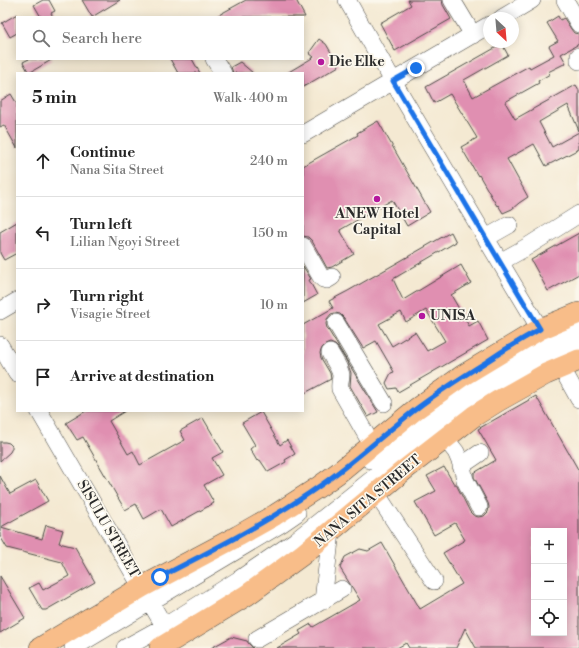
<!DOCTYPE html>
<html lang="en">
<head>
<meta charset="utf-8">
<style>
  body { margin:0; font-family:"Libre Bodoni",serif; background:#f2f2f2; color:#222 }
  .controls { position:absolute; right:12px; bottom:12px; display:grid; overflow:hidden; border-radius:0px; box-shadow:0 2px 10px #0003 }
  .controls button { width:36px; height:36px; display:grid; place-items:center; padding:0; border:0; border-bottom:1px solid #e0e0e0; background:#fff; color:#222; font:20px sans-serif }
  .compass { position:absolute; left:483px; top:12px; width:36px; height:36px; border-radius:50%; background:#fff; box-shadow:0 2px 10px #0003; rotate:154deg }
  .stop { position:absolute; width:12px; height:12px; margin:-9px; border:3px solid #1a73e8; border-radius:50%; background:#fff }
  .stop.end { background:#1a73e8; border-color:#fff; box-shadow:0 1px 4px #0008 }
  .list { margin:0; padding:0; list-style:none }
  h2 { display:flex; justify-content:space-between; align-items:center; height:52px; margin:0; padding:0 16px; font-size:17px }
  h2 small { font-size:13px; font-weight:400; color:#767676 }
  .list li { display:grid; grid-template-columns:26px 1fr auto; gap:12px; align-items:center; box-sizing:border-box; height:72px; padding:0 16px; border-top:1px solid #e0e0e0 }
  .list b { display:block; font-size:15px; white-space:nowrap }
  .list p { margin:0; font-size:13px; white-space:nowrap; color:#767676 }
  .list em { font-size:13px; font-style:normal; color:#767676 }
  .icon { flex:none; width:22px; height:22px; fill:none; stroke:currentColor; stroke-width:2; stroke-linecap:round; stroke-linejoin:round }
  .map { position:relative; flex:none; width:579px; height:648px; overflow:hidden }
  .search { position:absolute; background:#fff; box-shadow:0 2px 10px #0003; left:16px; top:16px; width:288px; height:44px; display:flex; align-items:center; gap:10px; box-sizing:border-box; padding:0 14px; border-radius:0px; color:#767676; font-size:15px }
  .panel { position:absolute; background:#fff; box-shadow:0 2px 10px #0003; left:16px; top:72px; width:288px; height:340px; border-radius:0px }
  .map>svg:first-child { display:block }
  .building { fill:#e08fb1; fill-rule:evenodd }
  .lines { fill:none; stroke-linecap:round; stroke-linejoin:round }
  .minor-casing { stroke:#494844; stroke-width:18 }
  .major-casing { stroke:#494844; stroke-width:22 }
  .minor { stroke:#fff; stroke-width:17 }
  .major { stroke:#f8bd89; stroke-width:21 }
  .route { stroke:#1a73e8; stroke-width:5 }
  .poi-dot { fill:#b5179e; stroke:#fbf7ec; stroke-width:1.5 }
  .labels { text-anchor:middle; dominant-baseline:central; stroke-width:3.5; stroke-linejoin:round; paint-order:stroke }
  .poi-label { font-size:14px; font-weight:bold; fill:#2b2b2b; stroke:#fbf7ec; text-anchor:start }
  .street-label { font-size:14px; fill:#2b2b2b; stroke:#fbf7ec }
</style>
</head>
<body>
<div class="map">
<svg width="579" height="648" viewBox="0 0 579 648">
  <rect width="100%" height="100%" fill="#fbf7ec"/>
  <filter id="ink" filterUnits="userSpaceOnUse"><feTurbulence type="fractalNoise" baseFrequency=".025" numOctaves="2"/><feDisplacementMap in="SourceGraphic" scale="8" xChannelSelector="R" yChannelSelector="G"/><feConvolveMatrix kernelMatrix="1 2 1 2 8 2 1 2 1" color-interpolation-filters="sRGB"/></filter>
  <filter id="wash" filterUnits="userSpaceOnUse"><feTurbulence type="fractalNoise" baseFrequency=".012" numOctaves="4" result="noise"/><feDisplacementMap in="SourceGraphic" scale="16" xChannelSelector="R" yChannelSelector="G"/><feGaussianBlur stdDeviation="0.9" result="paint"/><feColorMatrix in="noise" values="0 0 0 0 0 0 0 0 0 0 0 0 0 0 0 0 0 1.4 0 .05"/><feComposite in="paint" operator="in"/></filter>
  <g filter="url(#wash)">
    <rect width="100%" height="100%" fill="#f4e9d2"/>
    <g id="blocks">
      <path class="building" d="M43,0h6l6,11 -4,2 2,4h-12l-7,-12z
        M82,0h38l-28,17z
        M246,0h50l9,17h-90z
        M408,0h34l1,5 8,14 -56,32 -15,-28 31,-18z
        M17,14v19l-7,4 -8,-14z
        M558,16l2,4 4,-2 7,11 3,4 5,1v10l-18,10 5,9 -18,9 2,2 -12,7 1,2 -34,19 10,17 61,-34 3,5v41l-11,-26 -29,17 13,25 27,-15v17l-33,17 -12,-22 -27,15 21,38 -9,6 -7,6 -9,4 -5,-8 -1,1 -18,-31 -1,1 -17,-29 16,-9 -27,-44 -16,9 -8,-16 76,-43 6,11 -44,25 9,17 56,-31 1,2 24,-13 -5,-9 9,-5 -11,-18z
        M319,39l7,5 13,22 -36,21v-14h-16l27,-16 -5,-4z
        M29,59h24l-24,14 -6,-11z
        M170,59h22l8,14h-22z
        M240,62l13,11h-20l-2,-6z
        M11,94l6,10v44l-13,-23 -4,2v-26z
        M378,121l52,91 -23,14 -15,-26 -52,30 14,24 -22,13 -5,1 -15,-27 -4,-4 -5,-1v-70l55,-31 -1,-2z
        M17,222v31l-13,7 -4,-7v-21z
        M451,232l5,10 -63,37 10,21 58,-35 10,18 -20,12 18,31 9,-5 10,19 -90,52 -2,-4 -7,1 -3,-6 5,-10 3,-1 -18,-31 -13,7 -19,-30 -4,-4 -5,-1 -4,1 -4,5 -1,5 1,4 51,84 -10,5 -18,-31 1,-13 -4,-11 -9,-14 -3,-3 -5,-2 -5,2 -3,3 -2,5 1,5 9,15 1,6 -28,15v-69l30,-17 -4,-7 19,-10zM426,310l19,31 -18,10 -12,-19 -23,14 -13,-22 22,-12 5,10z
        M579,233v41l-31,17 -17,-31z
        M303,266l8,13 -2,1 8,15 -14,8z
        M536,396l43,75v177h-103l-11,-20 -9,20h-47l-3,-5 -9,5h-120l24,-14 -2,-3 12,-7 2,3 47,-27 -20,-32 5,-11 15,-8 8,2 14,-8 38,66 42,-25 -19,-31 22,-13 -10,-17 -21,12 -19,-33 21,-11 -9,-15 17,-9 10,17h2l14,28 3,3 5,2 6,-1 4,-4 1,-5 -1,-4 -14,-26v-4l22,-13 -18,-31zM534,531h30v102h-30z
        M86,411h39l-16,10 19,33 5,-3 7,14 45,-25 -5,-9 23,-13 20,34 -11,6 10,17 -18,10 10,18 -43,24 -10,-18 -17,10 -8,-15 -11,6 -42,-73 -6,3 -11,-17z
        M261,412l19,33 7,-5 8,14 -10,6 1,2 -18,10 -8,-12 -3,1 -7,-12 5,-4 -13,-22z
        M0,442h5l4,1 3,3v2l-2,4 -10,9z
        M0,476l10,18 26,-14 12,21 -47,26 41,12 4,-14 17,5 -4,13 16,4 20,35 -49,28h-4l-13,-22 10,-5 4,7 26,-14 -7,-14 -55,-14 -7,-12z
        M0,576l25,42 -25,15z
        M231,637l16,4 2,3 4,4h-42z"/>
    </g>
  </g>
  <g filter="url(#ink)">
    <use href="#blocks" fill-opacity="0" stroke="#494844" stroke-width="1"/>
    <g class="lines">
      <g class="minor-casing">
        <path id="minor" d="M347,0l46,81 107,181 40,67 39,70
          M452,0l21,35
          M565,0l14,24
          M502,18l30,-18
          M579,56v5
          M214,59l9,14
          M303,134l186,-109
          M486,238l23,-13
          M303,246l18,31 2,2 4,1 5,-3
          M500,262l25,-14 54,-34
          M0,311l17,-10
          M336,323l48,80
          M0,345l17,29
          M330,353c4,7 10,15 11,22 0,5 -2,9 -1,14l32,56
          M39,411l131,225
          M445,438l11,14 6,14 3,14 14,27
          M370,460l15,-13 111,-75 51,-31 32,-14
          M461,466l19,-13
          M376,493l58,88
          M323,601l8,-69
          M257,639l85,-50
          M73,648l208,-124 16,-11
          M125,648l40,-22 73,-46 57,-39 101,-81 55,-42 40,-30 49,-27 39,-18"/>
      </g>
      <g class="major-casing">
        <path id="major" d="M40,648l102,-61 96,-51 37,-21 45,-29 18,-13 78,-64 46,-33 78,-47 39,-16
          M160,648l87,-53 55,-40 101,-84 71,-55 24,-15 48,-27 33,-14"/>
      </g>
      <use href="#minor" class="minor"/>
      <use href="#major" class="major"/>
    </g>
  </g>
  <g class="lines" filter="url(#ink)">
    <path class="route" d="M160,577c55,-28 110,-56 161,-92 33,-23 63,-51 95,-76 22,-17 46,-32 70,-47 18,-12 36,-23 54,-33l-40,-67 -107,-181 23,-13"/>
  </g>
  <g class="poi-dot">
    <circle cx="321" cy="62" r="4"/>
    <circle cx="377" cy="199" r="4"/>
    <circle cx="422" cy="316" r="4"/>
  </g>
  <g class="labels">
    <g class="poi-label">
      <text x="329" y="62">Die Elke</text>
      <text x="377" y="214" text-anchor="middle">ANEW Hotel<tspan x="377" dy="16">Capital</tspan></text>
      <text x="430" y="316">UNISA</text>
    </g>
    <g class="street-label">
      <text transform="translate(368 501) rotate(-40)">NANA SITA STREET</text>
      <text transform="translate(108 529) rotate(60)">SISULU STREET</text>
    </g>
  </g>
</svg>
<div class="controls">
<button>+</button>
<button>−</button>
<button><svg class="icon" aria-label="locate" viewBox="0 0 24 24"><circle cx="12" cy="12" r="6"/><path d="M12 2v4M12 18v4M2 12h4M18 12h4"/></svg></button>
</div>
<svg class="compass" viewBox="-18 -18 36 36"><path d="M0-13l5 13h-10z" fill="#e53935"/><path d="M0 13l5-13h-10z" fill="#767676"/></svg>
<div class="stop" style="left:160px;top:577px"></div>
<div class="stop end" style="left:416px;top:68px"></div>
<div class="search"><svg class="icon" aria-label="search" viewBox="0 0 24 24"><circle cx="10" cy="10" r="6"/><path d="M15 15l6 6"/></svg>Search here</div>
<section class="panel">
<h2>5 min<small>Walk · 400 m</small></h2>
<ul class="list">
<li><svg class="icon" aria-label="ahead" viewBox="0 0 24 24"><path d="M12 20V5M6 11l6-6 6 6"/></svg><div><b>Continue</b><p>Nana Sita Street</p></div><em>240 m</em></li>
<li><svg class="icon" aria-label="left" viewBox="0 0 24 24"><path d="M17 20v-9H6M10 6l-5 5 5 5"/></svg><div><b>Turn left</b><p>Lilian Ngoyi Street</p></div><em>150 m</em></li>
<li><svg class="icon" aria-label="right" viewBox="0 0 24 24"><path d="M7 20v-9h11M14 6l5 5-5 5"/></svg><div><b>Turn right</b><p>Visagie Street</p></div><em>10 m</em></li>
<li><svg class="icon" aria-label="arrive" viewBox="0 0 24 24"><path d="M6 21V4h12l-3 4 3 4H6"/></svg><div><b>Arrive at destination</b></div></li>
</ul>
</section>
</div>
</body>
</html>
